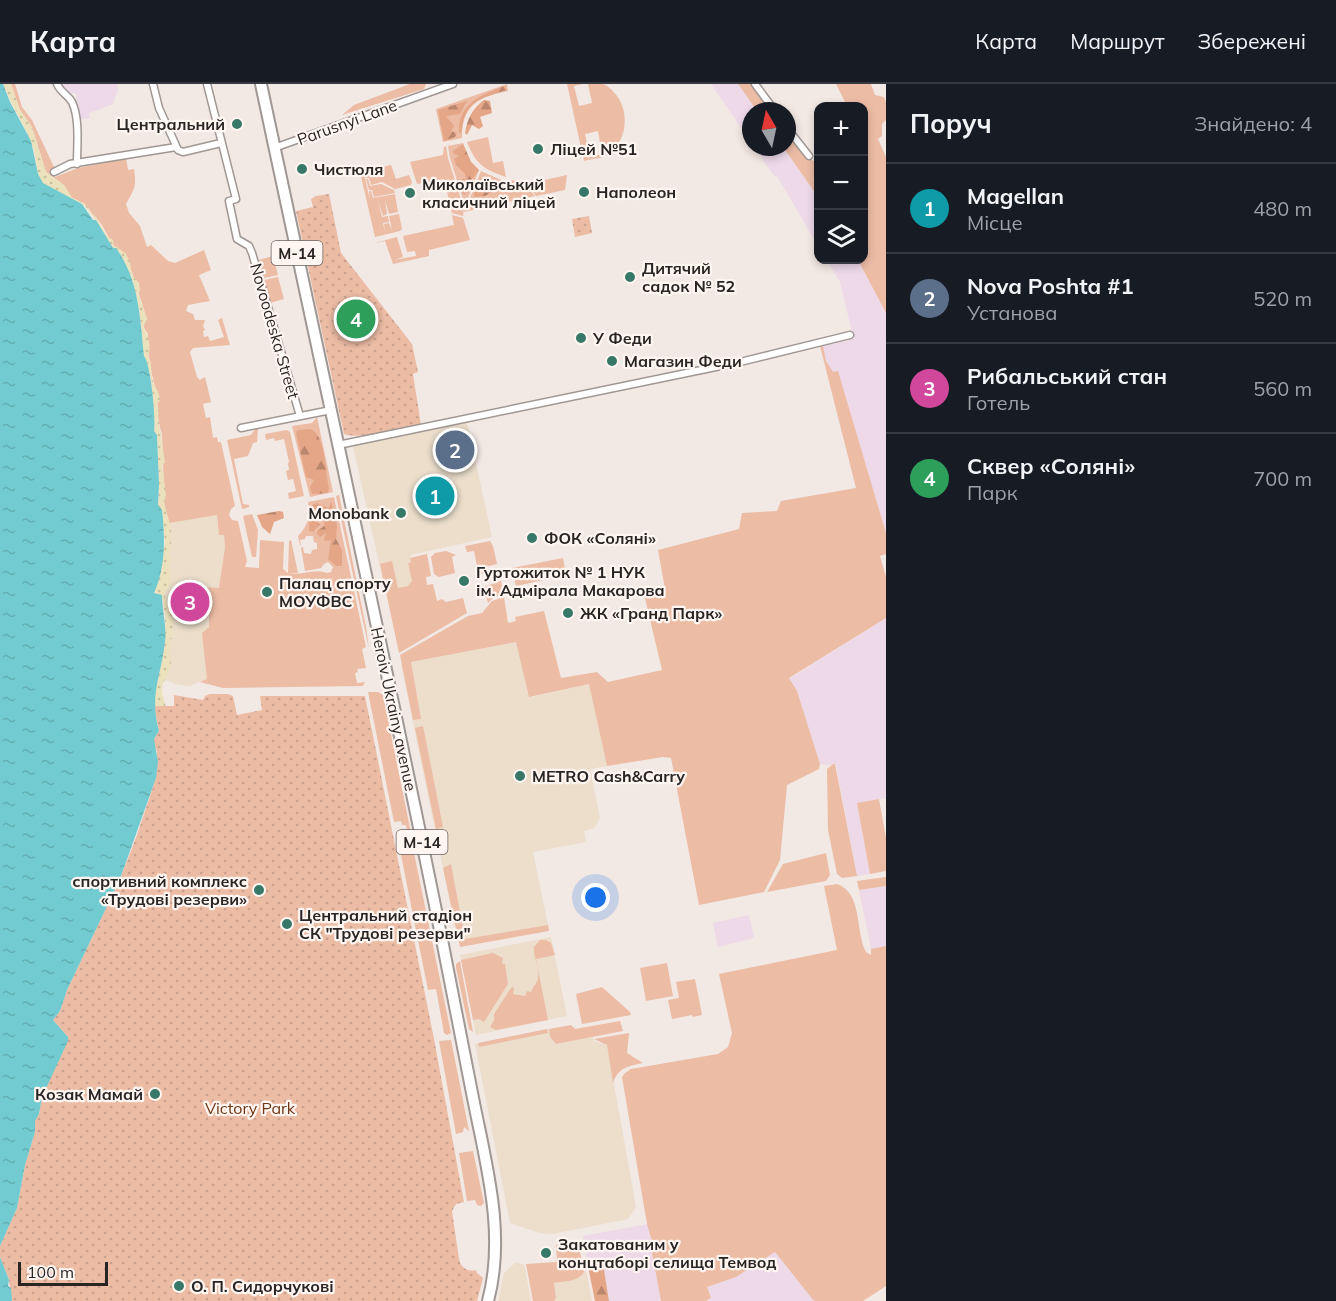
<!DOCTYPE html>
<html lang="uk">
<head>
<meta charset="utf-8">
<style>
  body { margin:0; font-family:Mulish,sans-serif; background:#20242c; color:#f1f3f6 }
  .controls { position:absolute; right:18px; top:18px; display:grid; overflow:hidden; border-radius:12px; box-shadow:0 3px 9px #0003 }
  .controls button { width:54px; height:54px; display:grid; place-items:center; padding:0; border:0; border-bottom:2px solid #363941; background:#171b24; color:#f1f3f6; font:30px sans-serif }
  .compass { position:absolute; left:742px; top:18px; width:54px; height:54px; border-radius:50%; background:#171b24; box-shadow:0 3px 9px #0003; rotate:351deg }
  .scale { position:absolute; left:18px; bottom:15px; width:90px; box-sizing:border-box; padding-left:6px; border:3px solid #292524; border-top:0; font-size:16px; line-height:21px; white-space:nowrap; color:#292524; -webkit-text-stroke:4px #fff5f1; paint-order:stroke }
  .you { position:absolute; left:596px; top:814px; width:21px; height:21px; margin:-15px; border:4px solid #fff; border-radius:50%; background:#1a73e8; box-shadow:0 0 0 9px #1a73e833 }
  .badge { display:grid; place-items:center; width:39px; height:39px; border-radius:50%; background:#2563eb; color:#fff; font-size:20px; font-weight:700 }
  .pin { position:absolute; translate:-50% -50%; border:3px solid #fff; box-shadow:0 2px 6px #0006 }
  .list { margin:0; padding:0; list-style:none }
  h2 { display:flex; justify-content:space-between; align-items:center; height:78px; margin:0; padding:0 24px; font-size:26px }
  h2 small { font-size:20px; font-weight:400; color:#9ea1a6 }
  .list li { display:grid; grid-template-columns:39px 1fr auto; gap:18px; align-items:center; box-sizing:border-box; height:90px; padding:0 24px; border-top:2px solid #363941 }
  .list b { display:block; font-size:22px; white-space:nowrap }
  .list p { margin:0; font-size:20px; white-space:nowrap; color:#9ea1a6 }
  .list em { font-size:20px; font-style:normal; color:#9ea1a6 }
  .icon { flex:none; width:33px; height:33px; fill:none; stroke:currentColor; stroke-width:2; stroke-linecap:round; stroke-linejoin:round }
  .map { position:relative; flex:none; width:886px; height:1217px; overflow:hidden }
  header { display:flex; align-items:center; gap:36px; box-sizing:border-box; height:84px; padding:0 30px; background:#171b24; border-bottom:2px solid #363941 }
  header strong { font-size:28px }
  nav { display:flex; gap:33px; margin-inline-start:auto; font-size:21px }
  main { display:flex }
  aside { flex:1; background:#171b24 }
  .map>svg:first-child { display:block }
  .commercial { fill:#ecdecb }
  .industrial { fill:#eed9e8 }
  .green { fill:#ecbca5; fill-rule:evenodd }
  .forest { fill:url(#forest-firs) }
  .sand { fill:url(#sand-dots) }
  .park { fill:url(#park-dots) }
  .water { fill:url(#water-ripples) }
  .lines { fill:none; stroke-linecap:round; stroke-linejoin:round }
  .minor-casing { stroke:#9f9793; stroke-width:9 }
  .trunk-casing { stroke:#9f9793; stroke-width:14 }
  .minor { stroke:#fff; stroke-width:6 }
  .trunk { stroke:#fff; stroke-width:10 }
  .poi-dot { fill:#387868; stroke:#fff5f1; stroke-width:2 }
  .labels { text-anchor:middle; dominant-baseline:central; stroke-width:4.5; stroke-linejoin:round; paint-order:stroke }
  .shield { fill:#fff5f1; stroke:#696362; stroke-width:1.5 }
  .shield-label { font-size:15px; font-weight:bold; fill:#292524 }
  .street-label { font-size:16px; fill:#292524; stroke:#fff5f1 }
  .poi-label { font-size:16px; font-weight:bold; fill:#292524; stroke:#fff5f1; text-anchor:start }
  .park-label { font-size:16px; fill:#6f3515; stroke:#fff5f1 }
</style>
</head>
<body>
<header>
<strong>Карта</strong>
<nav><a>Карта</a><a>Маршрут</a><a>Збережені</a></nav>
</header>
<main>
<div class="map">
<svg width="886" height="1217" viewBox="0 0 886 1217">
  <defs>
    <pattern id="forest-firs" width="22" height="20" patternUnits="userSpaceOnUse" patternTransform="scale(1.5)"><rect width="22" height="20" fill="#e5a687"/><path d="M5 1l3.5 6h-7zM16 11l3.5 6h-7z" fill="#ba876e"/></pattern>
    <pattern id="sand-dots" width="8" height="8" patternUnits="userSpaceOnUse" patternTransform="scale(1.5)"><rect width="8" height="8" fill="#ebe1bc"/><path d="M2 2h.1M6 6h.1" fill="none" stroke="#cac1a1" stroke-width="1.8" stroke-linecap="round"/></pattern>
    <pattern id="park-dots" width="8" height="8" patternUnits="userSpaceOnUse" patternTransform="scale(1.5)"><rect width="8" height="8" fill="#ecbca5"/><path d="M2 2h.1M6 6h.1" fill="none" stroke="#caa18e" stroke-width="1.8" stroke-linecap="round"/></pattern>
    <pattern id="water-ripples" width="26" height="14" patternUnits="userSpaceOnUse" patternTransform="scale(1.5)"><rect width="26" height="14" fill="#71cbd0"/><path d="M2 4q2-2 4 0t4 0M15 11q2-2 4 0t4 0" fill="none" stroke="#62aeb2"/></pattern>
  </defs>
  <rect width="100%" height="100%" fill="#f2e8e4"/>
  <path class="commercial" d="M467,338l25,115 -82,18 1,7 -3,1 6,25 -28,6 -33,-148z
    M217,431l2,20h5l1,12 -18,132 -18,7 -16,-2 -1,-2 -14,-4 7,-63 -3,-20 3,-52 -1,-20z
    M516,558l16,55 56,-13 2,2 17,80 -17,3 10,49 -6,10 -10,3 2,11 -53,10 15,73 -90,16 -57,-277z
    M551,853l16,79 -91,19 -16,-80z
    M549,945l1,8 6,7 37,-7 1,4 13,4 29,162 -8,12 -76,15 -12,-1 -30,-10 -35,-179z
    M516,1178l8,3 1,3 6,33h-33l6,-28z
    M586,1187l6,30h-38l2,-3 -3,-15 27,-5 4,-6z"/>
  <path class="industrial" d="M60,0h57l1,5 -5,15 -24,9 1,5 -12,2 -2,-27 -11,1z
    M711,0h27l19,27h-6v31z
    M754,63h29l35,50v49l-41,-70 -2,1z
    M827,176h31l28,53v220l-49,-161 -4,1 -7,-12 -3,-8v-7l24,-5 5,-9 -12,-50z
    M886,534v180l-29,5 13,71 -13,2 -21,-111 -16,-1 -23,-73 -8,-12z
    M886,802v60l-15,3 -12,-59z
    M749,831l5,23 -36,9 -5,-24z
    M648,1140l5,21 -2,3 10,53h-52l-6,-37 -15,2 -5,-30z
    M775,1168l39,49h-107l4,-3 -4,-11 29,-10z"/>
  <path class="green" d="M11,0h4l7,23 10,13 22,47 1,10 23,-9 48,-10 2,12 6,-1c3,19 0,20 -8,35l3,9 11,13 7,21 4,-2 17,16 7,2 29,-13 7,20 -12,5 11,26 -22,4 -2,6 7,3 2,6h10l-2,6 2,4 -2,1 1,6 4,-1 2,5 14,-4 -6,-17 4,-2 8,27 -37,3 -3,4 7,25 3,3 5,-3 6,25 -8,2 3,14 4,-1 3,21 4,-1 1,5h3l14,64 -4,3 -2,6 3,5 6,1 9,40 -2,6 14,1 1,-28 24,2 -1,27 5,4 1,-32 2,-1 7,33 -10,1c13,1 28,-6 39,-1l4,-1 2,-5 -5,-5 -4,2 -3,4 -16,3 -4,-23 2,-1 1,6 7,1 1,-4 5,-1v-6l-3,-1 -1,-6h-7l-1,3 -5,1 1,5h-1l-2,-9c10,-11 13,-19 10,-34l26,-5 32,150 -4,2 4,19 -9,1 1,3 -3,1 2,10 8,-1 -2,4 -140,2 -23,-6 7,-3 -5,-46 7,-6v-30l-2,-1v-6h-3v-3l15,1 6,-41 -1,-12h-5l-2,-20 -48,8 -5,-20 1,-8 -1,-5 -2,-55 -5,-20 1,-23 -2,-2c-5,-18 -9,-37 -8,-56 -5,-7 -6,-9 -1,-15l-21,-65 -12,-7 -12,-22 -18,-22 -12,-5 -8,-13 -18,-13 -14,-45 -12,-17z
    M410,0h16l-2,5 -82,26 12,-10z
    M507,0l1,7c-29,6 -46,13 -46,47l-19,4 -7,-33z
    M567,0h15l-8,2 5,20 13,-3 -4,-19c4,0 10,0 14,0 6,1 11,7 15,12 14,19 9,51 -14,61 -6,2 -13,2 -19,4zM598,47l4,23 -12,3 -5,-23z
    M738,0h14l20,27h-15z
    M836,0h35l4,11 9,2 2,5v18l-4,4v12l-4,3 8,18v156l-28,-53h6v-154h-17z
    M787,48l21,26 10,5v34l-35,-50h4z
    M488,53l5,26 10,-2 3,16c-23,-8 -30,-13 -39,-35z
    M463,59l8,19 8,8 -14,36 -15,-48 -2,-12z
    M446,62l2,12 16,51 -1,7 -11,-3 -8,-34 -27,5 -7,-22 33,-7 1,-8z
    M391,81l5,14 13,-4 3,7 -1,3 -16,4 -13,-7 -11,3 -2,-7h-4l5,22 -1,-9h2l2,7 22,-4 3,18 -9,2 -4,-14 2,14 -4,2 -5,-15 4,16 6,-1 1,6 -6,1 2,9 -1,-8 5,-1 3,7 -3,-14 10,-2 3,15 -2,2 -25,6 -15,-65z
    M481,87l25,11 9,-2 3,4 -11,4 18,-4 10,12 -71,16z
    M567,91l-2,15 -29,6 -9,-12z
    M366,95h2l2,7 11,-2 13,6 1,3 -21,4 -2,-7h-3z
    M452,131l11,3 7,22 -41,10v6l-36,8 -8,-23 -10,2 22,-6 6,20 -9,3 22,-4 -1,-5 -8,1 -4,-16 51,-11z
    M273,172l5,19 -14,3 -5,-18z
    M278,193l6,22 -14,4 -6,-23z
    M820,262h3l3,15 7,11 5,-1 48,162v21l-6,2 6,21v41l-97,60 8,13 23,73 -1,5 -32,16 -7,75 -16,32 -65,13 -28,-147 -8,-1 -56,9 -18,-82 -60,13 -13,-55 -105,20 10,57 -8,1 -13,-65 68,-39 14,-3 10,-12 12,-4 4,26 8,-2 -1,-4 29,-6 17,67 36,-6 11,10 54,-12 -18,-76 21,-5 -7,-39 81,-21 3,-16 35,-2 4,-10 75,-13z
    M317,333l16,75 -23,5 -18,-71 20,-3z
    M258,344l-1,14 -4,1 -5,13 -14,3 9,45 6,1v2l-7,2 -15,-69 24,-5 4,-6z
    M287,346l3,2 14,64 -15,3 -1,-6 8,-2 -3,-12 -5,1 -2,-9 3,-1 -1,-7 1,-1 -5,-23 -9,2 -1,-3 -8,2 -1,-6z
    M339,411l27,132 3,22 -33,-153z
    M252,430l6,16 -2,27h-4l-9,-41z
    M490,457l3,5 4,18 -13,3 1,6 -6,2 -5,-24 -7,1 -2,-6z
    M446,467l10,4 -4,2 3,16 -16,4 -5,-3 -3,-17 4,-4z
    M427,470l4,22 -5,1 1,8 6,-1 4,17 5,-2 4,3 17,-4 4,15 -68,40 -19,-89 12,-3 6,27 10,-2 4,-5 -4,-18 3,-1 -1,-4z
    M563,474l3,17 -50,11 -4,-18z
    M501,497l3,14 -10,2 -6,6 -4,-16z
    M368,608h10l5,3 30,148 -4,1 -3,-19h-4l-1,-4 -7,1z
    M423,642l20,101 -7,2 -21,-101z
    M833,680h2l22,112 -15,2 -5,-4 -9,-44 -1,-61z
    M879,715l7,39v33l-16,3 -13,-71z
    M408,764l1,1 4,-1 38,185 -4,2 -3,-2 -8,-44 -8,1 -28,-140z
    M826,769l4,22 -4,6 -59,11 16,-28z
    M451,780l14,75 83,-14 1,6 -89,16 -17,-79z
    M886,793v9l-27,4 -2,-9z
    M837,800c26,9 18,48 29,68l5,3v-6l15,-3v340l-23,15h-49l-39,-49 -39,25 -29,10 4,11 -5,3h-45l-10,-53 2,-3 -6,-21 -25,-147 3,-4 6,-4 87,-15 10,-7 4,-14 -13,-59 118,-24 -13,-64z
    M540,856h6l5,3 4,12 -19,4 12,61 -52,10 -6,-3 4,-7v-6l17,-26 3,-1 -1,7 12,2 2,-5 4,1c2,-6 6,-8 7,-14 2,-10 -5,-21 -4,-31z
    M493,869l10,5 -1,6h3l3,20 -24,38 -5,-3 -6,1 -12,-60z
    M460,877l13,71 -4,-3 -13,-61v-4z
    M667,879l6,33 -27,5 -6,-33z
    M695,895l7,36 -9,2 -1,-2 -20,4 -4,-19 11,-2 -3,-16z
    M602,903l28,25 1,3 -49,9 -6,-30z
    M620,937l3,10 -67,13 -6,-7 -1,-8 22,-4 4,4z
    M547,945l1,4 -69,14 -1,-4z
    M629,949l-2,20 16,10c-15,3 -25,5 -30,20l-6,-38 -13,-6z
    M451,956l18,91 -5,-4 -1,5 -7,2 -17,-93z
    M473,1067l11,52 -3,3 -4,-1 -2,-5 -8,1 -8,-48z
    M578,1157l6,31c-5,10 -20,9 -30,11l2,15 -2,3h-21l-7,-37 31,-2 -1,-17z"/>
  <path class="forest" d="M504,2l3,4c-28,9 -42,10 -46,44l-2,-2c-1,-29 23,-37 45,-46z
    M484,16l6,1 2,12 -12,4 3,9 -4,3 -7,-4 -5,10 -2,-2c2,-14 8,-25 19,-33z
    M467,17l-7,13 -14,2 8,10 -3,5 6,2 -2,4 -11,4 -6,-31z
    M463,60l8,18 8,8 -12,16 1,6 -4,3 -7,-16h9l-1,-5 -9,-9 -2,-6 5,-3 -6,-3v-2z
    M481,93v8l4,-1v-4l10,1 6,7 -16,8 -10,1 -1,-3z
    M310,345c16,5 15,44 19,59l-1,5 -16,1 -2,-7 4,-7 -8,-3 -10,-43 1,-4z
    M317,419l12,5 1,-5h2l5,23 -1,13 6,11v16h-6l-8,-7 3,-19 -7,1 2,-8 -6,4 -3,-3v-3l7,-5 1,-10 -11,-2 1,7 5,3 -7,8 -4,-1 1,-25z
    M279,427l4,1 1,6 -10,4 -4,12 -8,-7 -5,-12z
    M603,1180l6,37h-14l-7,-35z"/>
  <path class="sand" d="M3,0h8l9,26 12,17 14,45 18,13 8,13 12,5 13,16 10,17 6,4 1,7 2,-1 10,8 4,9 2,12 7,8 1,8 -2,2 9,26 -4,8c5,6 9,21 5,28 4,7 3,15 4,23 2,9 8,14 8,23l-3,2 2,9 -1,3 7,48 -3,1 4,31 -2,8 7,25v22l-2,5 3,5 -3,3c1,9 3,22 -4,29 0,11 1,14 8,21 1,9 -2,17 0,25l-3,1c-1,7 0,12 1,19 1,9 -5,19 -8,26 -3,6 2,18 3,23l-12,-1 1,-19 10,-45v-27l-3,-19 -8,-3 11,-50 -2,-23 -5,-15 1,-21 -2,-49 -4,-4 2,-3c-1,-14 -3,-63 -11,-71 -4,-39 -5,-77 -28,-109l-3,1c-8,-11 -21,-38 -31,-45 -11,-6 -33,-13 -40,-22 -6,-8 -6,-22 -8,-31 -7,-24 -22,-43 -31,-67z"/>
  <path class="park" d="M329,110l12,59 71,91 6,28 -5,2 8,51c-17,3 -62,15 -77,9l-48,-223 17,-4 -2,-8 5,-3z
    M589,132l3,17 -17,4 -3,-18z
    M210,610h18l5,2 4,19 25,-5 -2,-14h105l69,343 30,163 -8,2 -4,7 7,48c2,9 8,13 17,11l1,3 6,5 -6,23h-465l-3,-21 -9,-23v-11l17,-38 8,-43 10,-33v-12l4,-6 3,-17 26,-60 -15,-17 7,-9 7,-21 53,-111 17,-44 19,-57 1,-27 -3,-5v-7l5,-8 -5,-25h20v-11l29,5 2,-4z"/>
  <path class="water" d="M0,0h3l7,18 21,39 7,33 5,9 39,21 11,16h3l17,28h3c23,32 24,69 28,108 7,8 12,64 10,75l3,4 2,49 -1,21 4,5c3,26 4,57 -8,83l8,2c0,16 5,31 3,47 -4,35 -16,53 -6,89l-5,8 4,23 -2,16 -36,101 -53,111 -7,21 -7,9 15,17v4l-26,56 -3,17 -4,7v11l-10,33 -8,43 -17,38z
    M0,1173l9,23 -1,6 3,2 1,13h-12z"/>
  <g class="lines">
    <g class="minor-casing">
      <path id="minor" d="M57,0c4,9 11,11 15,18 8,17 5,43 5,62
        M153,0l6,24 19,42 5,2 38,-9
        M207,0l29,115 -7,2 8,38 12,7 3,7 48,163
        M755,0l20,27
        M787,44l22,28
        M274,64l179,-64
        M54,88l16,-8 106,-17
        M241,344l90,-18
        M338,361l402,-83 110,-27"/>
    </g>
    <g class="trunk-casing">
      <path id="trunk" d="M261,0c61,287 124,573 182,861 10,51 20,102 30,153 13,66 33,136 15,203"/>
    </g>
    <use href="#minor" class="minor"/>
    <use href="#trunk" class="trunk"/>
  </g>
  <g class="poi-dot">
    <circle cx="237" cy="40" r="6"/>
    <circle cx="538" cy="65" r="6"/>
    <circle cx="302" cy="85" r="6"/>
    <circle cx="584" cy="108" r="6"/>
    <circle cx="410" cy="109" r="6"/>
    <circle cx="630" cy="193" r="6"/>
    <circle cx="581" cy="254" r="6"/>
    <circle cx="612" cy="277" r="6"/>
    <circle cx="401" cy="429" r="6"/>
    <circle cx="532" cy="454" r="6"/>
    <circle cx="464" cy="497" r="6"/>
    <circle cx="267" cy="508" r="6"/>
    <circle cx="568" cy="529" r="6"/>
    <circle cx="520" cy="692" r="6"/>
    <circle cx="259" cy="806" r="6"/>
    <circle cx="287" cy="840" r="6"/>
    <circle cx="155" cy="1010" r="6"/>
    <circle cx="546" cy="1169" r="6"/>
    <circle cx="179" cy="1202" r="6"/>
  </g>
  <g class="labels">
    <g class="shield">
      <rect x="271.5" y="157" width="51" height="24" rx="4.5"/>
      <rect x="396.5" y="746" width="51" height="24" rx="4.5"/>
    </g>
    <g class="shield-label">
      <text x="297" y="169">М-14</text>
      <text x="422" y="758">М-14</text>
    </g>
    <g class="street-label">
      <text transform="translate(347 38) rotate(-20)">Parusnyi Lane</text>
      <text transform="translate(275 247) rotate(74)">Novoodeska Street</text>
      <text transform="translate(394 625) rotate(78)">Heroiv Ukrainy avenue</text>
    </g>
    <g class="poi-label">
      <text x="225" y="40" text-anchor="end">Центральний</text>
      <text x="550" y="65">Ліцей №51</text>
      <text x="314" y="85">Чистюля</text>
      <text x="422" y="100">Миколаївський<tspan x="422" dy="18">класичний ліцей</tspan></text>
      <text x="596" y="108">Наполеон</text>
      <text x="642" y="184">Дитячий<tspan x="642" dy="18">садок № 52</tspan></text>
      <text x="593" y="254">У Феди</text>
      <text x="624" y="277">Магазин Феди</text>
      <text x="389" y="429" text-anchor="end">Monobank</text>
      <text x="544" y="454">ФОК «Соляні»</text>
      <text x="476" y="488">Гуртожиток № 1 НУК<tspan x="476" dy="18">ім. Адмірала Макарова</tspan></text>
      <text x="279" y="499">Палац спорту<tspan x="279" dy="18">МОУФВС</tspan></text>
      <text x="580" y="529">ЖК «Гранд Парк»</text>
      <text x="532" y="692">METRO Cash&amp;Carry</text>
      <text x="247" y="797" text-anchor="end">спортивний комплекс<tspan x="247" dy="18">«Трудові резерви»</tspan></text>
      <text x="299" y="831">Центральний стадіон<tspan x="299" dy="18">СК "Трудові резерви"</tspan></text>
      <text x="143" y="1010" text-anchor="end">Козак Мамай</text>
      <text x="558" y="1160">Закатованим у<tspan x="558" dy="18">концтаборі селища Темвод</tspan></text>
      <text x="191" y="1202">О. П. Сидорчукові</text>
    </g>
    <g class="park-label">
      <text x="250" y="1024">Victory Park</text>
    </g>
  </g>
</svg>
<div class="controls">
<button>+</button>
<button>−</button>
<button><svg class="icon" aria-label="layers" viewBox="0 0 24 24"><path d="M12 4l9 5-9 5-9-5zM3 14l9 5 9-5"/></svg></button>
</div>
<svg class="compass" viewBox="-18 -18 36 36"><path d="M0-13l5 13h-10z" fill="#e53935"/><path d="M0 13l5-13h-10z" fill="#9ea1a6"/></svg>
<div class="scale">100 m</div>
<div class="you"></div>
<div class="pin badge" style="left:435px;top:412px;background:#0f9aa8">1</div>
<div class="pin badge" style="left:455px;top:366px;background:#5c6f8a">2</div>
<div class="pin badge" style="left:190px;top:518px;background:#d1479c">3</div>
<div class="pin badge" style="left:356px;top:235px;background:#2e9e5b">4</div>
</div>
<aside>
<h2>Поруч<small>Знайдено: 4</small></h2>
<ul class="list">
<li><span class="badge" style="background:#0f9aa8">1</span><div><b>Magellan</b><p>Місце</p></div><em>480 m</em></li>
<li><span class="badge" style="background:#5c6f8a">2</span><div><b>Nova Poshta #1</b><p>Установа</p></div><em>520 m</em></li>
<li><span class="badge" style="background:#d1479c">3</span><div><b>Рибальський стан</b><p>Готель</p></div><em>560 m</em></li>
<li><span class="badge" style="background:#2e9e5b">4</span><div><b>Сквер «Соляні»</b><p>Парк</p></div><em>700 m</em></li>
</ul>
</aside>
</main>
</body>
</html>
